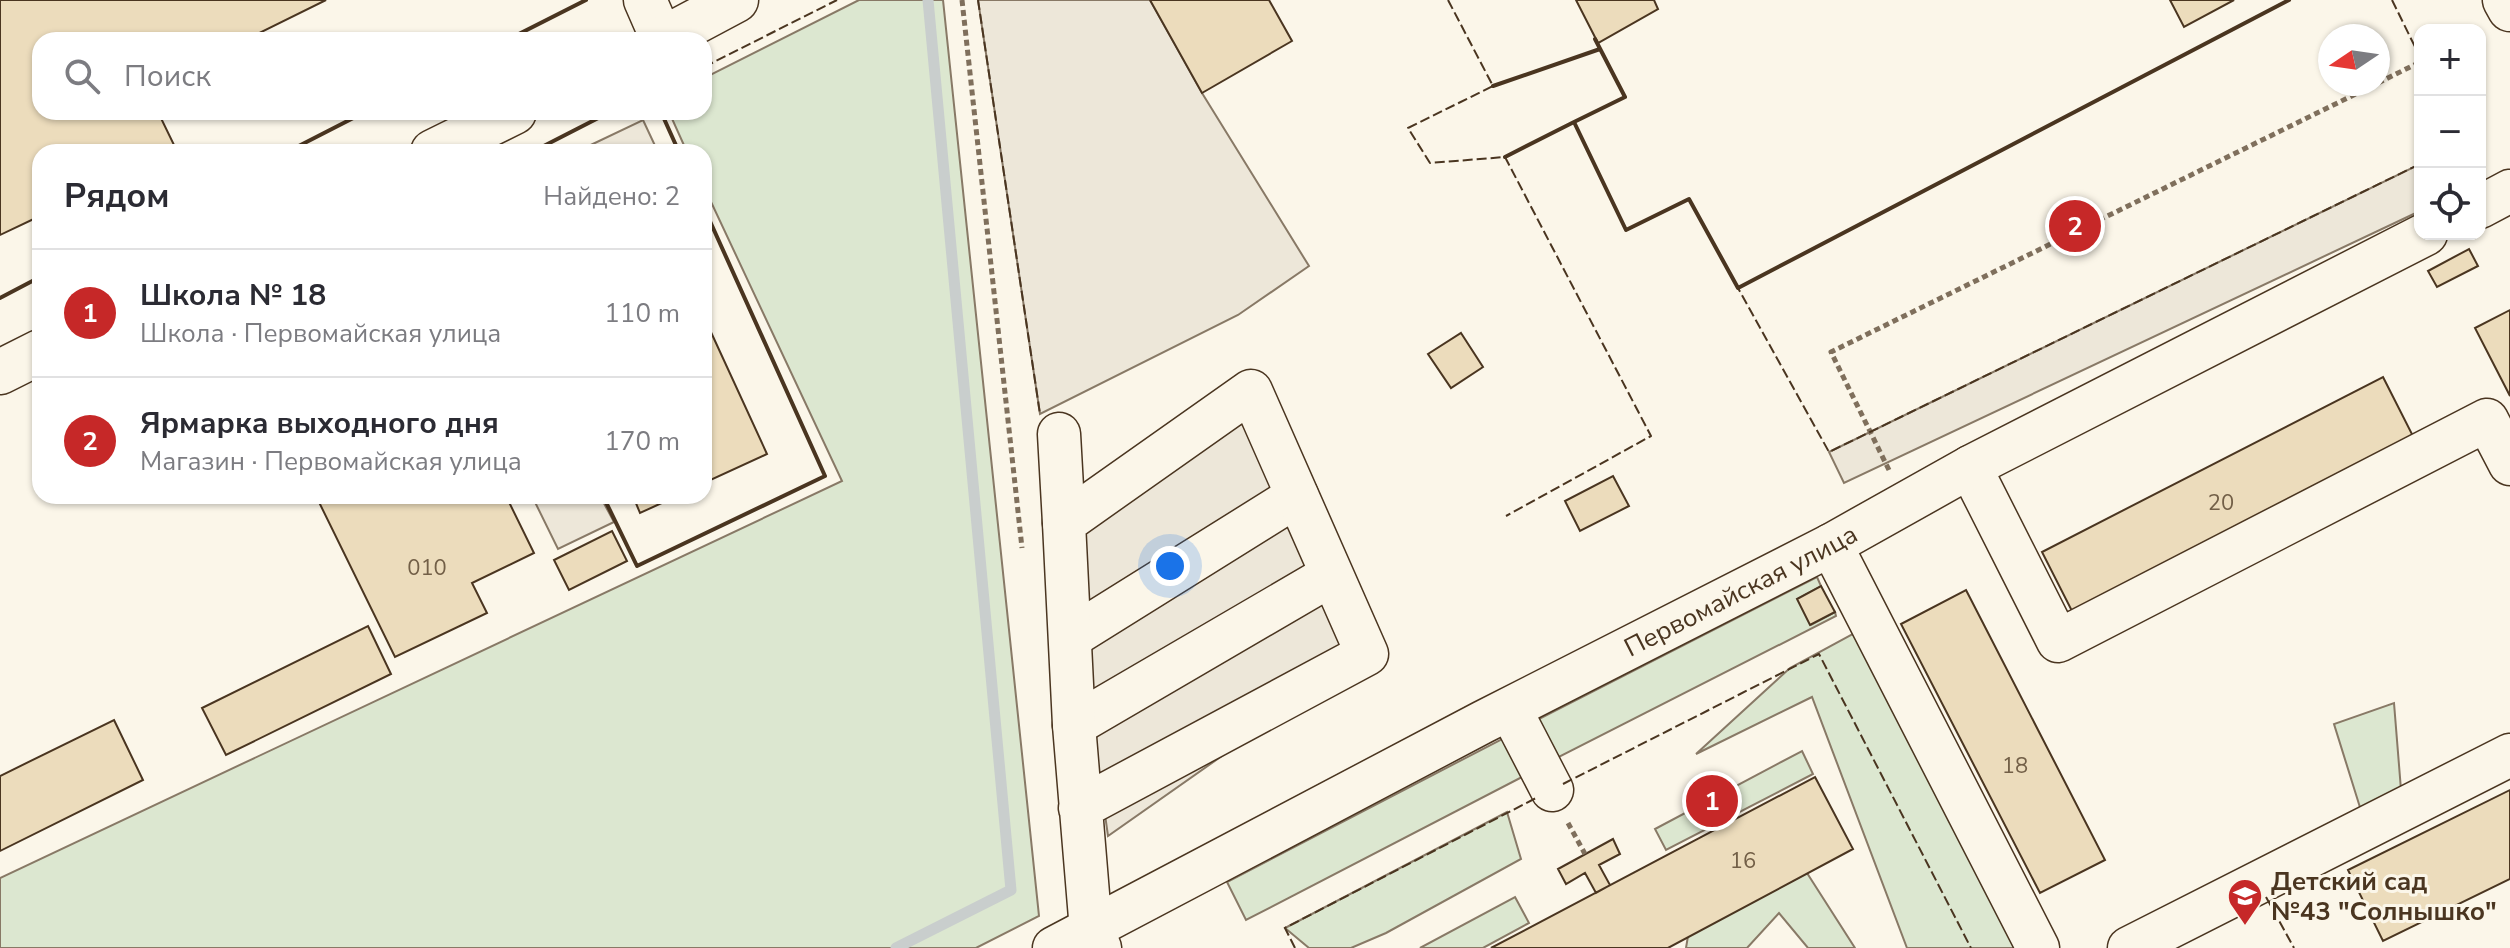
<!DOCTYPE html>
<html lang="ru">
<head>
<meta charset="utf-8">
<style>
  body { margin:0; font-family:"Nunito Sans",sans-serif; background:#f7f7f7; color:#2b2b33 }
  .controls { position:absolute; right:24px; top:24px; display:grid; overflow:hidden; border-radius:16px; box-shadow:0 2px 6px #0004 }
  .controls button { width:72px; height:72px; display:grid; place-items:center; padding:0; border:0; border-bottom:2px solid #e1e1e2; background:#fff; color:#2b2b33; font:40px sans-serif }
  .compass { position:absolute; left:2318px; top:24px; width:72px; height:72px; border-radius:50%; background:#fff; box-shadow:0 2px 6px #0004; rotate:257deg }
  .you { position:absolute; left:1170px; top:566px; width:28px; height:28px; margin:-20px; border:6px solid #fff; border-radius:50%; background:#1a73e8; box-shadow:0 0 0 12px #1a73e833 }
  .badge { display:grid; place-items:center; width:52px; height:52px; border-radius:50%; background:#c62828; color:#fff; font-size:26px; font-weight:700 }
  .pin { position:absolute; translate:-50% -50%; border:4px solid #fff; box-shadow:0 2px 8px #0006 }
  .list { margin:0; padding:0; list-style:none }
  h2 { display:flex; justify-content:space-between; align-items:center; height:104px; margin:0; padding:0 32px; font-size:34px }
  h2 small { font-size:26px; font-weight:400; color:#7c7c81 }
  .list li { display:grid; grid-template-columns:52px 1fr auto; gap:24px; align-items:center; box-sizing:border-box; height:128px; padding:0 32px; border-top:2px solid #e1e1e2 }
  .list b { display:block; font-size:30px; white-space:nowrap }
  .list p { margin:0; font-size:26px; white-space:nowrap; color:#7c7c81 }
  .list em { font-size:26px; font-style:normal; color:#7c7c81 }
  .icon { flex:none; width:44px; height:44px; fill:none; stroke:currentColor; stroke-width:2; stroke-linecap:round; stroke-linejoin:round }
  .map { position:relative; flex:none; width:2510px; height:948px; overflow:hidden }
  .search { position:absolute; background:#fff; box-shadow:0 2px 6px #0004; left:32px; top:32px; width:680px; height:88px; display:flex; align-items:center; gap:20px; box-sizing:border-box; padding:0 28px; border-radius:24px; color:#7c7c81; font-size:30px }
  .panel { position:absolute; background:#fff; box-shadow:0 2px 6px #0004; left:32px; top:144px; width:680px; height:360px; border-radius:24px }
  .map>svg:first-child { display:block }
  .green { fill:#dce7d0; stroke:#887966; stroke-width:2 }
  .parking { fill:#ede7d9; stroke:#887966; stroke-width:2 }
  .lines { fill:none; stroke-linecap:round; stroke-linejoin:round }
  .stream { stroke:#c9cecd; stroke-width:11 }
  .building { fill:#ecdcbc; stroke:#4a3520; stroke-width:2 }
  .minor-casing { stroke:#4a3520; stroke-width:45 }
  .major-casing { stroke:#4a3520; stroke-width:47 }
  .path { stroke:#7f6f5c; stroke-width:5; stroke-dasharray:6 4; stroke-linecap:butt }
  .minor { stroke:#fbf6e9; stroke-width:42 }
  .major { stroke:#fbf6e9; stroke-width:44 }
  .fence { stroke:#4a3520; stroke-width:2; stroke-dasharray:10 4; stroke-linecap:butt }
  .wall { stroke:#4a3520; stroke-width:4 }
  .labels { text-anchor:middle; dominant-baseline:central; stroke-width:6; stroke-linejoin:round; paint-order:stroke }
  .number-label { font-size:22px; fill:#725f47 }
  .street-label { font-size:26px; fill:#4a3520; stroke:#fbf6e9 }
  .poi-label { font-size:26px; font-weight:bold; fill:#4a3520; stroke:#fbf6e9; text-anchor:start }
</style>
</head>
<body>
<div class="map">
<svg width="2510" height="948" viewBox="0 0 2510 948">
  <rect width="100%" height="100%" fill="#fbf6e9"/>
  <path class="green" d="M859,0h84l96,916 -63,32h-976v-70l842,-397 -138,-294v-35h-17l-18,-40h35v-34z
    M1817,577l4,9 -23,13 13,26 24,-13 1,4 -285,145 -20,-38z
    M1871,624l162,324h-126l-95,-251 -116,57 94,-86z
    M2394,703l10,124 -41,-10 -29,-93z
    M1504,738l20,38 -278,144 -19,-38z
    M1802,751l11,23 -147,76 -11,-21z
    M1507,812l14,47 -135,74 -35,15h-42l-24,-20z
    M1807,873l48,75h-47l-29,-35 -32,35h-61l2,-12z
    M1515,897l14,26 -46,25h-63z"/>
  <path class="parking" d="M978,0h172l52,93 107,173 -71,49 -198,99z
    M643,120l15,32h-82z
    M2420,164v47l-576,272 -15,-31z
    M1251,391l116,263 -259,182 -44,-313z
    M532,496h68l14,26 -56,27z"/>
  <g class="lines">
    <path class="stream" d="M896,948l115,-58 -83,-890"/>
  </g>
  <path class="building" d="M0,0h326l-81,40h-205v72h118l18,37 -5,3h-131v64l-40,19z
    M1150,0h119l23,41 -90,52z
    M1576,0h78l4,9 -60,34z
    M2170,0h64l-50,27z
    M2469,249l9,17 -41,21 -9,-16z
    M2510,310v86l-35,-68z
    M704,317l63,137 -63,29z
    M1461,333l22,34 -32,21 -23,-34z
    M2383,377l34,67 -341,175 -34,-67z
    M1613,476l16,30 -49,25 -15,-30z
    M316,496h190l28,57 -62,30 15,30 -92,44z
    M633,496h44l-37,17z
    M612,531l15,30 -58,29 -15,-30z
    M1821,586l14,26 -25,13 -13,-26z
    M1966,590l139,270 -65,33 -139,-269z
    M368,626l23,48 -165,81 -24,-47z
    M114,720l29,60 -143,71v-75z
    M1815,777l38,72 -185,99h-177z
    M2510,790v89l-127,62 -35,-71z
    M1613,839l7,15 -21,11 11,20 -14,8 -11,-20 -19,11 -8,-15z"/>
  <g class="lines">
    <g class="minor-casing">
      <g id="minor">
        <path d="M645,0l17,39"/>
        <path d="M2480,207l30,-16"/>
        <path d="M1059,434l5,89"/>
        <path d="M1970,467l88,174 429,-221 23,44"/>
        <path d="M1831,545l207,403"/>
        <path d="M1071,637l226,-141"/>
        <path d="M1510,709l42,81"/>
        <path d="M1074,725l257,-150"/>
        <path d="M1080,808l287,-154 -116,-263 -187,132 10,202 17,205 9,18"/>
        <path id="s1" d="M1054,948l429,-226 348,-177 139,-78 456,-233"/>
        <path d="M2129,948l381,-193"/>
      </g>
    </g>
    <g class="major-casing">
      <path id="major" d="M2505,0l5,9
        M661,40l75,-40
        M433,152l81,-40
        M0,372l40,-20"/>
    </g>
    <path class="path" d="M962,0l60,548
      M2378,83l42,-21
      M1889,470l-58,-118 545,-268
      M1568,823l17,31"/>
    <use href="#minor" class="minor"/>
    <use href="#major" class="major"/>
    <path class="fence" d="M978,0l62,414
      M1448,0l45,86 -85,42 22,35 75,-6 146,279 -145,80
      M2289,0l-551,288 91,164 591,-288
      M2392,0l28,57
      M704,67l133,-67
      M1563,784l256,-130 152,294
      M2266,897l28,51
      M1295,948l-10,-20 253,-131"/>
    <path class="wall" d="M1595,39l30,58 -51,25 52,108 63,-31 49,89 551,-288
      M507,40l79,-40
      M1493,86l107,-37
      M661,112l18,40
      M287,152l78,-40
      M532,152l78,-40
      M1505,157l69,-35
      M0,298l40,-21
      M603,496l34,70 188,-90 -121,-268"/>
  </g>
  <defs>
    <g id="school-pin" transform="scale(1.8)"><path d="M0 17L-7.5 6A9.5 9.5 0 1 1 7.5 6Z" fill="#c62828" stroke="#fbf6e9"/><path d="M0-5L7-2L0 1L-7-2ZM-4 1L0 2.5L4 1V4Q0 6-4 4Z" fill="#fff"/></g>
  </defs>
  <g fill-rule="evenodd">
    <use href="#school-pin" x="2245" y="896"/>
  </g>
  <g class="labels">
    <g class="number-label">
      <text x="2221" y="503">20</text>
      <text x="427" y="568">010</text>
      <text x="2015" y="766">18</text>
      <text x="1743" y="861">16</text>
    </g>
    <g class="street-label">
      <text stroke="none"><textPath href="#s1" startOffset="774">Первомайская улица</textPath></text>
    </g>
    <g class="poi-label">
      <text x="2271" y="881">Детский сад<tspan x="2271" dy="30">№43 "Солнышко"</tspan></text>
    </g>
  </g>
</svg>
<div class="controls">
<button>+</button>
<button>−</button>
<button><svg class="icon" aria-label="locate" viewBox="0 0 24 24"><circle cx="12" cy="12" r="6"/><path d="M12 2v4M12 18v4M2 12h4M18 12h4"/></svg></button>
</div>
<svg class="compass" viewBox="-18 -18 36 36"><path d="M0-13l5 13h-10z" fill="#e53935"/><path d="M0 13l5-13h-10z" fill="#7c7c81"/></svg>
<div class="you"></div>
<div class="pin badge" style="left:1712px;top:801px">1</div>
<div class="pin badge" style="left:2075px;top:226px">2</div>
<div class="search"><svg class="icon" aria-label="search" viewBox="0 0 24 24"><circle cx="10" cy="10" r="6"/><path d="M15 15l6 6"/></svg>Поиск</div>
<section class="panel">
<h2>Рядом<small>Найдено: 2</small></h2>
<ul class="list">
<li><span class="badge">1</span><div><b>Школа № 18</b><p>Школа · Первомайская улица</p></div><em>110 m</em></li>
<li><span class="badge">2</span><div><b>Ярмарка выходного дня</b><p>Магазин · Первомайская улица</p></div><em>170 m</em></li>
</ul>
</section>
</div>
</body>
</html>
